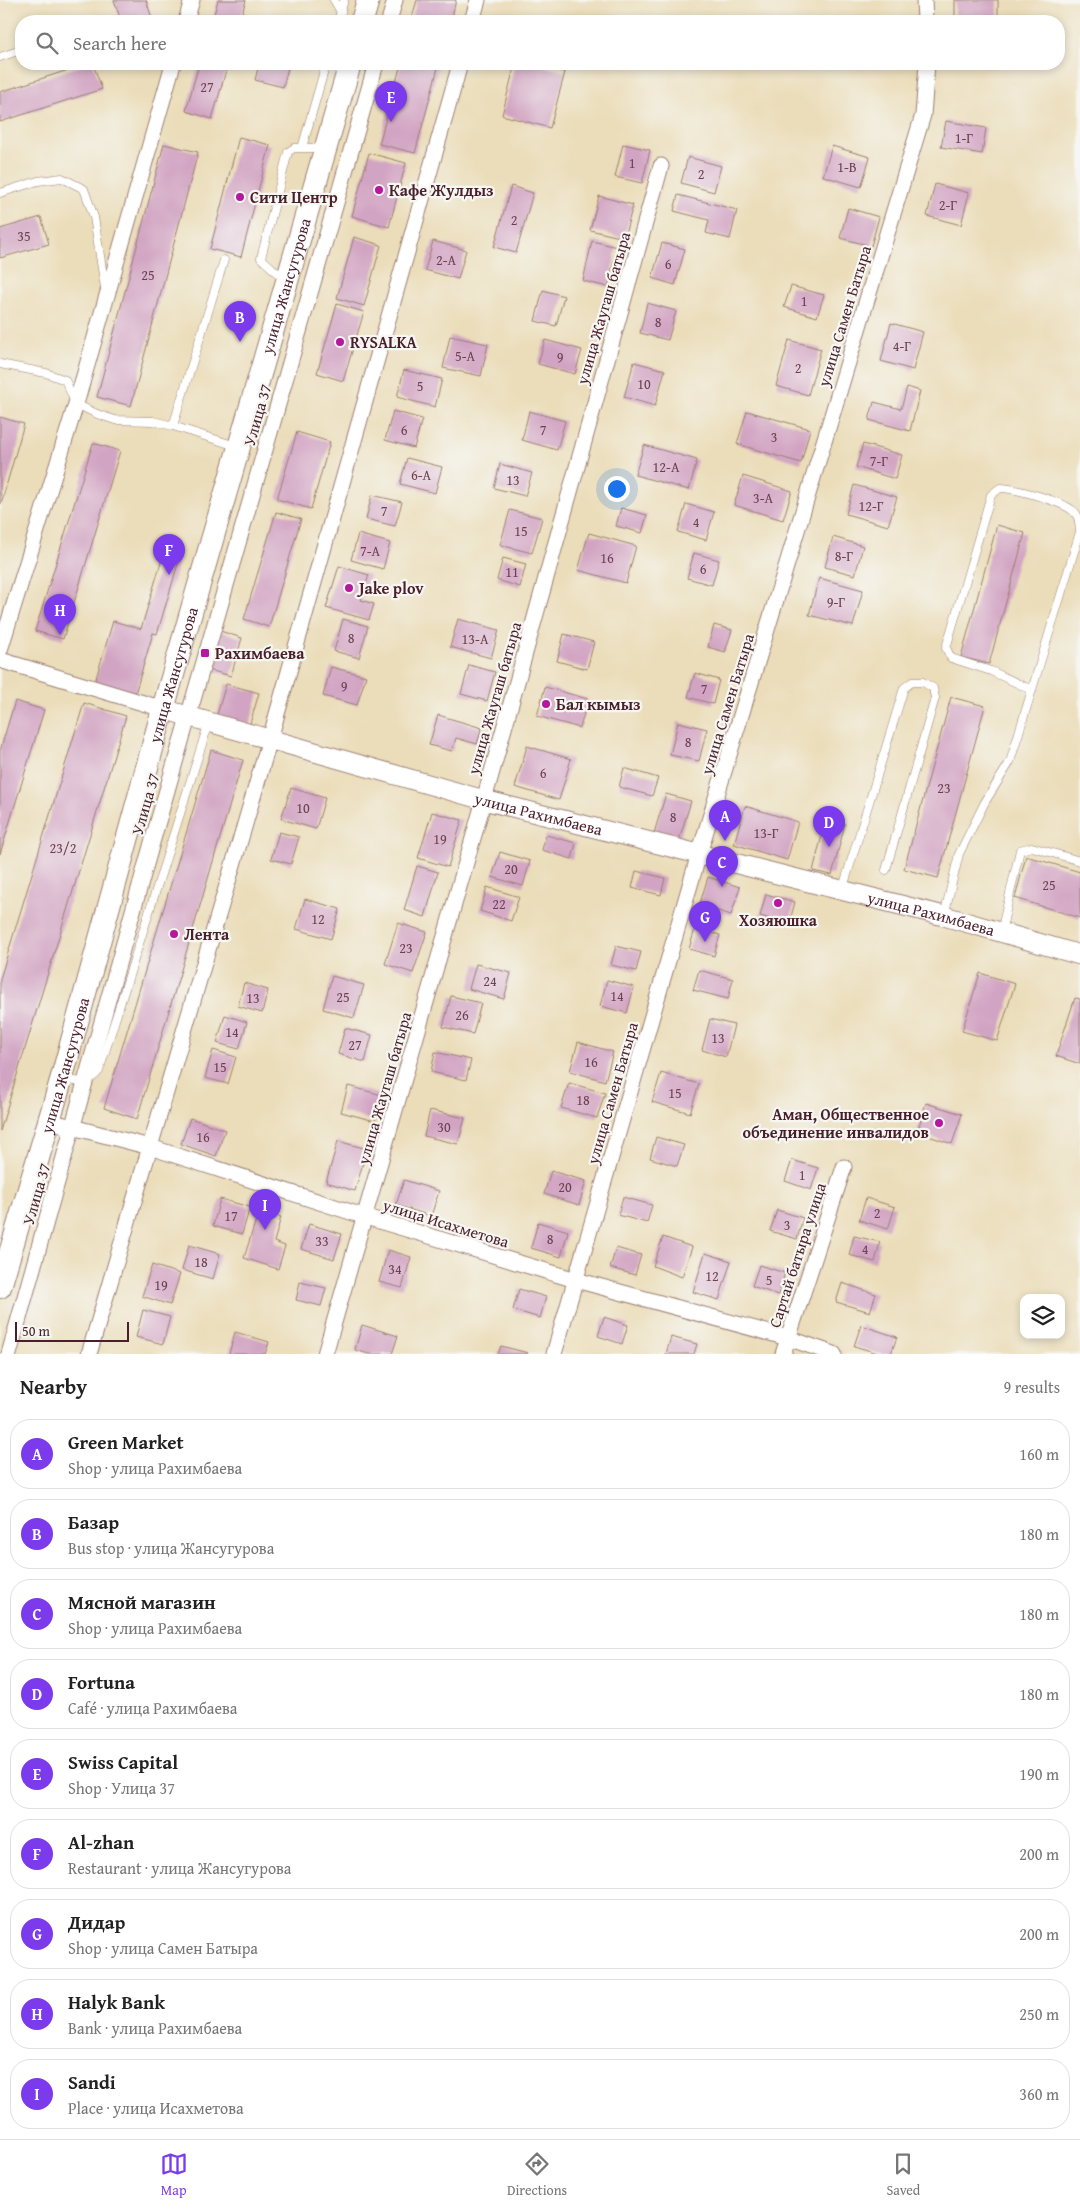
<!DOCTYPE html>
<html lang="en">
<head>
<meta charset="utf-8">
<style>
  body { margin:0; font-family:"Gentium Book Plus",serif; background:#f2f2f2; color:#222 }
  .controls { position:absolute; right:15px; bottom:15px; display:grid; overflow:hidden; border-radius:10px; box-shadow:0 2px 8px #0003 }
  .controls button { width:45px; height:45px; display:grid; place-items:center; padding:0; border:0; border-bottom:1px solid #e0e0e0; background:#fff; color:#222; font:25px sans-serif }
  .scale { position:absolute; left:15px; bottom:12px; width:114px; box-sizing:border-box; padding-left:5px; border:2px solid #4a1f2b; border-top:0; font-size:14px; line-height:18px; white-space:nowrap; color:#4a1f2b; -webkit-text-stroke:4px #f6f6f2; paint-order:stroke }
  .you { position:absolute; left:616px; top:488px; width:18px; height:18px; margin:-12px; border:4px solid #fff; border-radius:50%; background:#1a73e8; box-shadow:0 0 0 8px #1a73e833 }
  .badge { display:grid; place-items:center; width:32px; height:32px; border-radius:50%; background:#7c3aed; color:#fff; font-size:16px; font-weight:700 }
  .pin { position:absolute; translate:-50% -41px; filter:drop-shadow(0 1px 2px #0008) }
  .pin::after { content:''; position:absolute; top:26px; width:18px; height:15px; background:inherit; clip-path:polygon(0 0,100% 0,50% 100%) }
  .list { margin:0; padding:0; list-style:none }
  h2 { display:flex; justify-content:space-between; align-items:center; height:65px; margin:0; padding:0 20px; font-size:21px }
  h2 small { font-size:16px; font-weight:400; color:#767676 }
  .list li { display:grid; grid-template-columns:32px 1fr auto; gap:15px; align-items:center; box-sizing:border-box; height:70px; margin:0 10px 10px; padding:0 10px; border:1px solid #e0e0e0; border-radius:20px }
  .list b { display:block; font-size:19px; white-space:nowrap }
  .list p { margin:0; font-size:16px; white-space:nowrap; color:#767676 }
  .list em { font-size:16px; font-style:normal; color:#767676 }
  .icon { flex:none; width:28px; height:28px; fill:none; stroke:currentColor; stroke-width:2; stroke-linecap:round; stroke-linejoin:round }
  .map { position:relative; flex:none; width:1080px; height:1354px; overflow:hidden }
  .search { position:absolute; background:#fff; box-shadow:0 2px 8px #0003; left:15px; right:15px; top:15px; height:55px; display:flex; align-items:center; gap:12px; box-sizing:border-box; padding:0 18px; border-radius:20px; color:#767676; font-size:19px }
  .sheet { height:785px; background:#fff }
  nav { display:flex; justify-content:space-around; align-items:center; box-sizing:border-box; height:70px; border-top:1px solid #e0e0e0; background:#fff; font-size:14px; color:#767676 }
  nav a { display:grid; justify-items:center; gap:2px }
  nav .on { color:#7c3aed }
  .map>svg:first-child { display:block }
  .building { fill:#d2a4c3 }
  .lines { fill:none; stroke-linecap:round; stroke-linejoin:round }
  .service-casing { stroke:#9a7e72; stroke-width:9 }
  .minor-casing { stroke:#9a7e72; stroke-width:17 }
  .tertiary-casing { stroke:#9a7e72; stroke-width:21 }
  .primary-casing { stroke:#9a7e72; stroke-width:24 }
  .service { stroke:#fff; stroke-width:8 }
  .minor { stroke:#fff; stroke-width:15 }
  .tertiary { stroke:#fff; stroke-width:19 }
  .primary { stroke:#fff; stroke-width:22 }
  .poi-dot { fill:#b5179e; stroke:#f6f6f2; stroke-width:2 }
  .labels { text-anchor:middle; dominant-baseline:central; stroke-width:4.5; stroke-linejoin:round; paint-order:stroke }
  .number-label { font-size:14px; fill:#6c4051 }
  .poi-label { font-size:16px; font-weight:bold; fill:#4a1f2b; stroke:#f6f6f2; text-anchor:start }
  .street-label { font-size:16px; fill:#4a1f2b; stroke:#f6f6f2 }
</style>
</head>
<body>
<div class="map">
<svg width="1080" height="1354" viewBox="0 0 1080 1354">
  <rect width="100%" height="100%" fill="#f6f6f2"/>
  <filter id="ink" filterUnits="userSpaceOnUse"><feTurbulence type="fractalNoise" baseFrequency=".02" numOctaves="2"/><feDisplacementMap in="SourceGraphic" scale="10" xChannelSelector="R" yChannelSelector="G"/><feConvolveMatrix kernelMatrix="1 2 1 2 8 2 1 2 1" color-interpolation-filters="sRGB"/></filter>
  <filter id="wash" filterUnits="userSpaceOnUse"><feTurbulence type="fractalNoise" baseFrequency=".0096" numOctaves="4" result="noise"/><feDisplacementMap in="SourceGraphic" scale="20" xChannelSelector="R" yChannelSelector="G"/><feGaussianBlur stdDeviation="1.12" result="paint"/><feColorMatrix in="noise" values="0 0 0 0 0 0 0 0 0 0 0 0 0 0 0 0 0 1.4 0 .05"/><feComposite in="paint" operator="in"/></filter>
  <g filter="url(#wash)">
    <rect width="100%" height="100%" fill="#ebddb9"/>
    <g id="blocks">
      <path class="building" d="M114,0h32l7,21h-32z
        M218,0h28l-6,21h-28z
        M417,0h39l-5,21h-40z
        M955,0h43v21h-43z
        M272,15l22,6h-24z
        M87,64h6l9,25 -102,33v-30z
        M199,64h29l-16,55 -26,-8z
        M259,64h30l-6,23 -28,-7z
        M401,64h38l-24,89 -36,-9z
        M515,64h18l32,8 -15,56 -48,-13z
        M946,121l40,7 -4,26 -41,-7z
        M239,137l31,8 -29,112 -31,-8z
        M164,144l34,8 -67,254 -34,-9z
        M623,144l27,6 -8,33 -27,-6z
        M832,146l38,11 -9,30 -38,-11z
        M369,153l37,10 -17,64 -37,-11z
        M688,157l33,9 -7,26 -33,-9z
        M935,184l34,9 -8,32 -34,-9z
        M511,186l22,7 -17,60 -22,-6z
        M678,195l59,15 -7,29 -24,-6 3,-13 -35,-9z
        M599,196l34,9 -9,33 -34,-8z
        M848,208l31,9 -8,29 -31,-8z
        M41,217l8,27 -49,14v-29z
        M354,237l27,8 -17,61 -27,-8z
        M433,241l33,9 -8,29 -33,-9z
        M592,241l25,6 -9,40 -25,-6z
        M662,243l23,6 -10,36 -23,-7z
        M791,286l33,9 -7,22 -33,-10z
        M543,290l21,6 -8,30 -21,-5z
        M647,303l29,8 -8,29 -28,-7z
        M337,304l27,8 -21,69 -26,-8z
        M891,323l32,9 -10,38 -32,-9z
        M450,336l38,8 -7,32 -38,-8z
        M545,340l37,10 -7,24 -37,-10z
        M789,340l32,9 -13,46 -32,-9z
        M634,362l31,8 -10,36 -31,-9z
        M404,370l38,9 -7,28 -38,-10z
        M907,387l13,4 -10,40 -41,-11 5,-18 27,7z
        M393,411l29,8 -8,29 -29,-8z
        M529,411l36,10 -8,29 -35,-10z
        M747,411l63,18 -9,34 -64,-19z
        M0,417l24,7 -23,80h-1z
        M297,432l33,10 -19,67 -34,-10z
        M93,443l27,8 -57,188 -28,-8z
        M863,444l39,11 -7,24 -39,-12z
        M644,445l53,15 -8,30 -54,-15z
        M407,458l35,9 -7,26 -35,-9z
        M500,464l32,9 -7,23 -31,-8z
        M743,476l49,15 -9,29 -49,-15z
        M854,485l43,12 -9,29 -42,-12z
        M372,495l30,7 -7,24 -29,-7z
        M686,504l28,8 -8,28 -28,-8z
        M621,508l26,7 -5,18 -26,-7z
        M510,510l32,8 -10,35 -32,-8z
        M276,512l25,7 -32,108 -25,-8z
        M997,525l28,8 -36,131 -28,-7z
        M589,533l47,13 -10,37 -48,-13z
        M358,534l32,9 -7,26 -32,-9z
        M833,537l30,9 -8,29 -30,-8z
        M694,553l25,7 -7,25 -25,-7z
        M503,558l23,6 -6,23 -23,-7z
        M162,559l16,5 -21,70 -4,-1 -19,64 -40,-12 19,-64 28,8z
        M339,566l30,9 -8,25 13,4 -5,16 -43,-12z
        M819,578l44,12 -10,36 -44,-11z
        M343,619l25,7 -9,32 -25,-7z
        M458,619l41,11 -8,28 -41,-11z
        M714,625l18,5 -7,22 -17,-5z
        M217,630l25,8 -11,38 -26,-7z
        M564,634l30,8 -7,27 -30,-8z
        M469,665l26,7 -8,29 -26,-7z
        M331,667l35,9 -9,29 -34,-9z
        M695,673l24,7 -6,24 -25,-7z
        M226,684l33,9 -10,34 -33,-9z
        M545,687l43,12 -8,29 -43,-12z
        M951,697l34,9 -47,172 -34,-9z
        M15,701l29,9 -44,144v-103z
        M84,703l42,13 -126,415v-152z
        M438,715l44,13 -5,16 -21,-6 -4,13 -23,-6z
        M678,722l29,7 -8,32 -29,-6z
        M527,746l44,13 -12,41 -44,-13z
        M211,750l32,10 -106,359 -33,-11z
        M624,768l34,10 -6,18 -33,-9z
        M291,788l34,10 -9,31 -35,-10z
        M666,794l25,7 -12,39 -25,-7z
        M745,806l53,16 -11,38 -53,-16z
        M432,812l30,8 -14,47 -30,-9z
        M826,819l19,5 -13,51 -19,-4z
        M279,832l20,5 -8,27 -20,-5z
        M546,835l30,8 -4,16 -30,-9z
        M500,852l30,9 -7,25 -31,-9z
        M1026,856l54,16v46l-65,-20z
        M417,866l21,6 -13,45 -21,-7z
        M636,871l29,7 -4,17 -29,-7z
        M708,877l32,10 -9,28 -16,-5 -4,10 -15,-4z
        M487,887l32,10 -8,24 -31,-10z
        M766,894l29,8 -6,22 -29,-8z
        M305,899l35,10 -9,30 -35,-10z
        M398,923l29,9 -14,41 -28,-9z
        M695,929l25,6 -6,21 -25,-7z
        M616,946l25,6 -5,19 -25,-6z
        M476,964l35,9 -7,26 -35,-10z
        M699,970l34,9 -5,20 -35,-9z
        M980,973l35,11 -18,57 -35,-10z
        M332,976l32,9 -10,33 -31,-9z
        M607,980l27,7 -7,26 -27,-7z
        M244,983l24,7 -6,23 -24,-7z
        M451,996l30,7 -8,31 -30,-7z
        M1075,998l5,1v65l-24,-8z
        M225,1015l22,7 -8,27 -22,-6z
        M710,1019l24,6 -8,32 -24,-7z
        M345,1028l27,7 -7,27 -27,-8z
        M578,1042l35,10 -8,29 -35,-10z
        M213,1050l23,7 -8,27 -23,-6z
        M435,1052l36,8 -5,20 -35,-8z
        M661,1073l38,11 -9,29 -38,-11z
        M569,1083l36,10 -8,25 -36,-10z
        M348,1086l34,9 -7,26 -34,-9z
        M926,1103l36,11 -10,30 -35,-12z
        M430,1110l35,8 -7,26 -34,-8z
        M190,1118l35,12 -9,26 -35,-12z
        M656,1137l28,8 -7,21 -27,-8z
        M338,1141l29,8 -12,42 -29,-9z
        M792,1160l26,8 -7,22 -26,-9z
        M551,1171l35,10 -7,24 -35,-11z
        M404,1180l35,11 -8,25 -35,-11z
        M623,1197l29,8 -5,18 -29,-8z
        M866,1198l29,9 -7,22 -29,-9z
        M220,1199l30,8 -8,27 -29,-8z
        M259,1210l22,7 -7,25 11,4 -7,23 -34,-11z
        M777,1210l26,8 -6,21 -27,-8z
        M538,1222l30,9 -7,26 -30,-9z
        M309,1224l33,10 -8,25 -33,-10z
        M854,1236l26,6 -5,20 -26,-7z
        M663,1237l29,10 -10,30 -29,-11z
        M189,1245l31,9 -7,25 -31,-9z
        M616,1248l25,7 -6,20 -25,-7z
        M388,1250l23,7 -9,31 -23,-6z
        M705,1253l26,8 -12,39 -26,-8z
        M152,1265l28,9 -10,31 -28,-9z
        M759,1265l26,8 -7,22 -26,-9z
        M300,1282l26,6 -5,18 -25,-6z
        M842,1283l34,11 -6,18 -34,-10z
        M519,1289l27,8 -6,21 -27,-8z
        M143,1310l27,7 -7,27 -27,-7z
        M604,1317l24,8 -6,19 -24,-8z
        M362,1325l36,11 -6,18h-23l-14,-4z
        M861,1325l36,12 -6,17h-10l-27,-8z
        M235,1332l34,10 -4,12h-36z
        M671,1337l26,7 -3,10h-28z
        M501,1346l27,7 -1,1h-29z"/>
    </g>
  </g>
  <g filter="url(#ink)">
    <use href="#blocks" fill-opacity="0" stroke="#9a7e72" stroke-width="1"/>
    <g class="lines">
      <g class="service-casing">
        <path id="service" d="M334,0l7,12
          M338,21l6,-21
          M0,57l21,-7
          M302,148l24,-84
          M0,193l38,-12 24,-3 22,11 10,28 11,71
          M284,279l-23,-21 27,-106 6,-4h29
          M0,364l46,9 19,7 11,24 21,10 18,6 38,1 20,5 63,20
          M173,426l51,-166
          M842,891l62,-203 8,-6h11l10,6 2,10 -49,172
          M944,916l15,-62 26,-52 25,-40 70,-230c-1,-8 0,-17 -8,-22 -12,-9 -57,-22 -72,-22l-9,7 -45,153 5,10 40,13 41,19
          M1001,932l19,-82 12,-3 48,14
          M63,1078c15,5 26,6 36,-7l110,-349"/>
      </g>
      <g class="minor-casing">
        <path id="minor" d="M924,0l1,21
          M186,21l6,-21
          M389,21l6,-21
          M472,21l6,-21
          M0,650l76,-246 97,-340
          M0,660l163,49
          M49,1121l101,26 216,70 210,63 212,58 46,16
          M9,1354l146,-522 221,-768
          M89,1354l181,-615 190,-675
          M325,1354l159,-554 177,-634
          M554,1354l145,-500 224,-739 4,-51
          M783,1354l61,-187"/>
      </g>
      <g class="tertiary-casing">
        <g id="tertiary">
          <path id="s1" d="M163,709l321,91 460,116 136,39"/>
        </g>
      </g>
      <g class="primary-casing">
        <g id="primary">
          <path d="M362,21l6,-21"/>
          <path id="s2" d="M0,1287l62,-210 101,-368 187,-645"/>
        </g>
      </g>
      <use href="#service" class="service"/>
      <use href="#minor" class="minor"/>
      <use href="#tertiary" class="tertiary"/>
      <use href="#primary" class="primary"/>
    </g>
  </g>
  <g class="poi-dot">
    <circle cx="379" cy="190" r="5"/>
    <circle cx="240" cy="197" r="5"/>
    <circle cx="340" cy="342" r="5"/>
    <circle cx="349" cy="588" r="5"/>
    <rect x="200" y="648" width="10" height="10" rx="2.5"/>
    <circle cx="546" cy="704" r="5"/>
    <circle cx="778" cy="903" r="5"/>
    <circle cx="174" cy="934" r="5"/>
    <circle cx="939" cy="1123" r="5"/>
  </g>
  <g class="labels">
    <g class="number-label">
      <text x="207" y="87">27</text>
      <text x="964" y="138">1-Г</text>
      <text x="632" y="163">1</text>
      <text x="847" y="167">1-В</text>
      <text x="701" y="174">2</text>
      <text x="948" y="205">2-Г</text>
      <text x="514" y="220">2</text>
      <text x="24" y="236">35</text>
      <text x="446" y="260">2-А</text>
      <text x="668" y="264">6</text>
      <text x="148" y="275">25</text>
      <text x="804" y="301">1</text>
      <text x="658" y="322">8</text>
      <text x="902" y="346">4-Г</text>
      <text x="465" y="356">5-А</text>
      <text x="560" y="357">9</text>
      <text x="798" y="368">2</text>
      <text x="644" y="384">10</text>
      <text x="420" y="386">5</text>
      <text x="404" y="430">6</text>
      <text x="543" y="430">7</text>
      <text x="774" y="437">3</text>
      <text x="879" y="461">7-Г</text>
      <text x="666" y="467">12-А</text>
      <text x="421" y="475">6-А</text>
      <text x="513" y="480">13</text>
      <text x="763" y="498">3-А</text>
      <text x="871" y="506">12-Г</text>
      <text x="384" y="511">7</text>
      <text x="696" y="522">4</text>
      <text x="521" y="531">15</text>
      <text x="370" y="551">7-А</text>
      <text x="844" y="556">8-Г</text>
      <text x="607" y="558">16</text>
      <text x="703" y="569">6</text>
      <text x="512" y="572">11</text>
      <text x="836" y="602">9-Г</text>
      <text x="351" y="638">8</text>
      <text x="475" y="639">13-А</text>
      <text x="344" y="686">9</text>
      <text x="704" y="689">7</text>
      <text x="688" y="742">8</text>
      <text x="543" y="773">6</text>
      <text x="944" y="788">23</text>
      <text x="303" y="808">10</text>
      <text x="673" y="817">8</text>
      <text x="766" y="833">13-Г</text>
      <text x="440" y="839">19</text>
      <text x="63" y="848">23/2</text>
      <text x="511" y="869">20</text>
      <text x="1049" y="885">25</text>
      <text x="499" y="904">22</text>
      <text x="318" y="919">12</text>
      <text x="406" y="948">23</text>
      <text x="490" y="981">24</text>
      <text x="617" y="996">14</text>
      <text x="343" y="997">25</text>
      <text x="253" y="998">13</text>
      <text x="462" y="1015">26</text>
      <text x="232" y="1032">14</text>
      <text x="718" y="1038">13</text>
      <text x="355" y="1045">27</text>
      <text x="591" y="1062">16</text>
      <text x="220" y="1067">15</text>
      <text x="675" y="1093">15</text>
      <text x="583" y="1100">18</text>
      <text x="444" y="1127">30</text>
      <text x="203" y="1137">16</text>
      <text x="802" y="1175">1</text>
      <text x="565" y="1187">20</text>
      <text x="877" y="1213">2</text>
      <text x="231" y="1216">17</text>
      <text x="787" y="1225">3</text>
      <text x="550" y="1239">8</text>
      <text x="322" y="1241">33</text>
      <text x="865" y="1249">4</text>
      <text x="201" y="1262">18</text>
      <text x="395" y="1269">34</text>
      <text x="712" y="1276">12</text>
      <text x="769" y="1280">5</text>
      <text x="161" y="1285">19</text>
    </g>
    <g class="poi-label">
      <text x="389" y="190">Кафе Жулдыз</text>
      <text x="250" y="197">Сити Центр</text>
      <text x="350" y="342">RYSALKA</text>
      <text x="359" y="588">Jake plov</text>
      <text x="215" y="653">Рахимбаева</text>
      <text x="556" y="704">Бал кымыз</text>
      <text x="778" y="920" text-anchor="middle">Хозяюшка</text>
      <text x="184" y="934">Лента</text>
      <text x="929" y="1114" text-anchor="end">Аман, Общественное<tspan x="929" dy="18">объединение инвалидов</tspan></text>
    </g>
    <g class="street-label">
      <text stroke="none"><textPath href="#s2" startOffset="1041">улица Жансугурова</textPath></text>
      <text transform="translate(603 308) rotate(-74)">улица Жаугаш батыра</text>
      <text transform="translate(844 316) rotate(-73)">улица Самен Батыра</text>
      <text transform="translate(257 415) rotate(-74)">Улица 37</text>
      <text stroke="none"><textPath href="#s2" startOffset="636">улица Жансугурова</textPath></text>
      <text transform="translate(494 698) rotate(-74)">улица Жаугаш батыра</text>
      <text transform="translate(727 704) rotate(-73)">улица Самен Батыра</text>
      <text transform="translate(145 804) rotate(-74)">Улица 37</text>
      <text stroke="none"><textPath href="#s1" startOffset="390">улица Рахимбаева</textPath></text>
      <text stroke="none"><textPath href="#s1" startOffset="795">улица Рахимбаева</textPath></text>
      <text stroke="none"><textPath href="#s2" startOffset="231">улица Жансугурова</textPath></text>
      <text transform="translate(384 1088) rotate(-74)">улица Жаугаш батыра</text>
      <text transform="translate(612 1093) rotate(-74)">улица Самен Батыра</text>
      <text transform="translate(36 1194) rotate(-74)">Улица 37</text>
      <text transform="translate(446 1223) rotate(17)">улица Исахметова</text>
      <text transform="translate(797 1255) rotate(-72)">Сартай батыра улица</text>
    </g>
  </g>
</svg>
<div class="controls">
<button><svg class="icon" aria-label="layers" viewBox="0 0 24 24"><path d="M12 4l9 5-9 5-9-5zM3 14l9 5 9-5"/></svg></button>
</div>
<div class="scale">50 m</div>
<div class="you"></div>
<div class="pin badge" style="left:725px;top:841px">A</div>
<div class="pin badge" style="left:240px;top:342px">B</div>
<div class="pin badge" style="left:722px;top:887px">C</div>
<div class="pin badge" style="left:829px;top:847px">D</div>
<div class="pin badge" style="left:391px;top:122px">E</div>
<div class="pin badge" style="left:169px;top:575px">F</div>
<div class="pin badge" style="left:705px;top:942px">G</div>
<div class="pin badge" style="left:60px;top:635px">H</div>
<div class="pin badge" style="left:265px;top:1230px">I</div>
<div class="search"><svg class="icon" aria-label="search" viewBox="0 0 24 24"><circle cx="10" cy="10" r="6"/><path d="M15 15l6 6"/></svg>Search here</div>
</div>
<section class="sheet">
<h2>Nearby<small>9 results</small></h2>
<ul class="list">
<li><span class="badge">A</span><div><b>Green Market</b><p>Shop · улица Рахимбаева</p></div><em>160 m</em></li>
<li><span class="badge">B</span><div><b>Базар</b><p>Bus stop · улица Жансугурова</p></div><em>180 m</em></li>
<li><span class="badge">C</span><div><b>Мясной магазин</b><p>Shop · улица Рахимбаева</p></div><em>180 m</em></li>
<li><span class="badge">D</span><div><b>Fortuna</b><p>Café · улица Рахимбаева</p></div><em>180 m</em></li>
<li><span class="badge">E</span><div><b>Swiss Capital</b><p>Shop · Улица 37</p></div><em>190 m</em></li>
<li><span class="badge">F</span><div><b>Al-zhan</b><p>Restaurant · улица Жансугурова</p></div><em>200 m</em></li>
<li><span class="badge">G</span><div><b>Дидар</b><p>Shop · улица Самен Батыра</p></div><em>200 m</em></li>
<li><span class="badge">H</span><div><b>Halyk Bank</b><p>Bank · улица Рахимбаева</p></div><em>250 m</em></li>
<li><span class="badge">I</span><div><b>Sandi</b><p>Place · улица Исахметова</p></div><em>360 m</em></li>
</ul>
</section>
<nav>
<a class="on"><svg class="icon" aria-label="map" viewBox="0 0 24 24"><path d="M3 6l6-2 6 2 6-2v14l-6 2-6-2-6 2zM9 4v14M15 6v14"/></svg>Map</a>
<a><svg class="icon" aria-label="directions" viewBox="0 0 24 24"><path d="M12 3l9 9-9 9-9-9zM9 14v-3h6M13 9l2 2-2 2"/></svg>Directions</a>
<a><svg class="icon" aria-label="saved" viewBox="0 0 24 24"><path d="M7 4h10v16l-5-4-5 4z"/></svg>Saved</a>
</nav>
</body>
</html>
